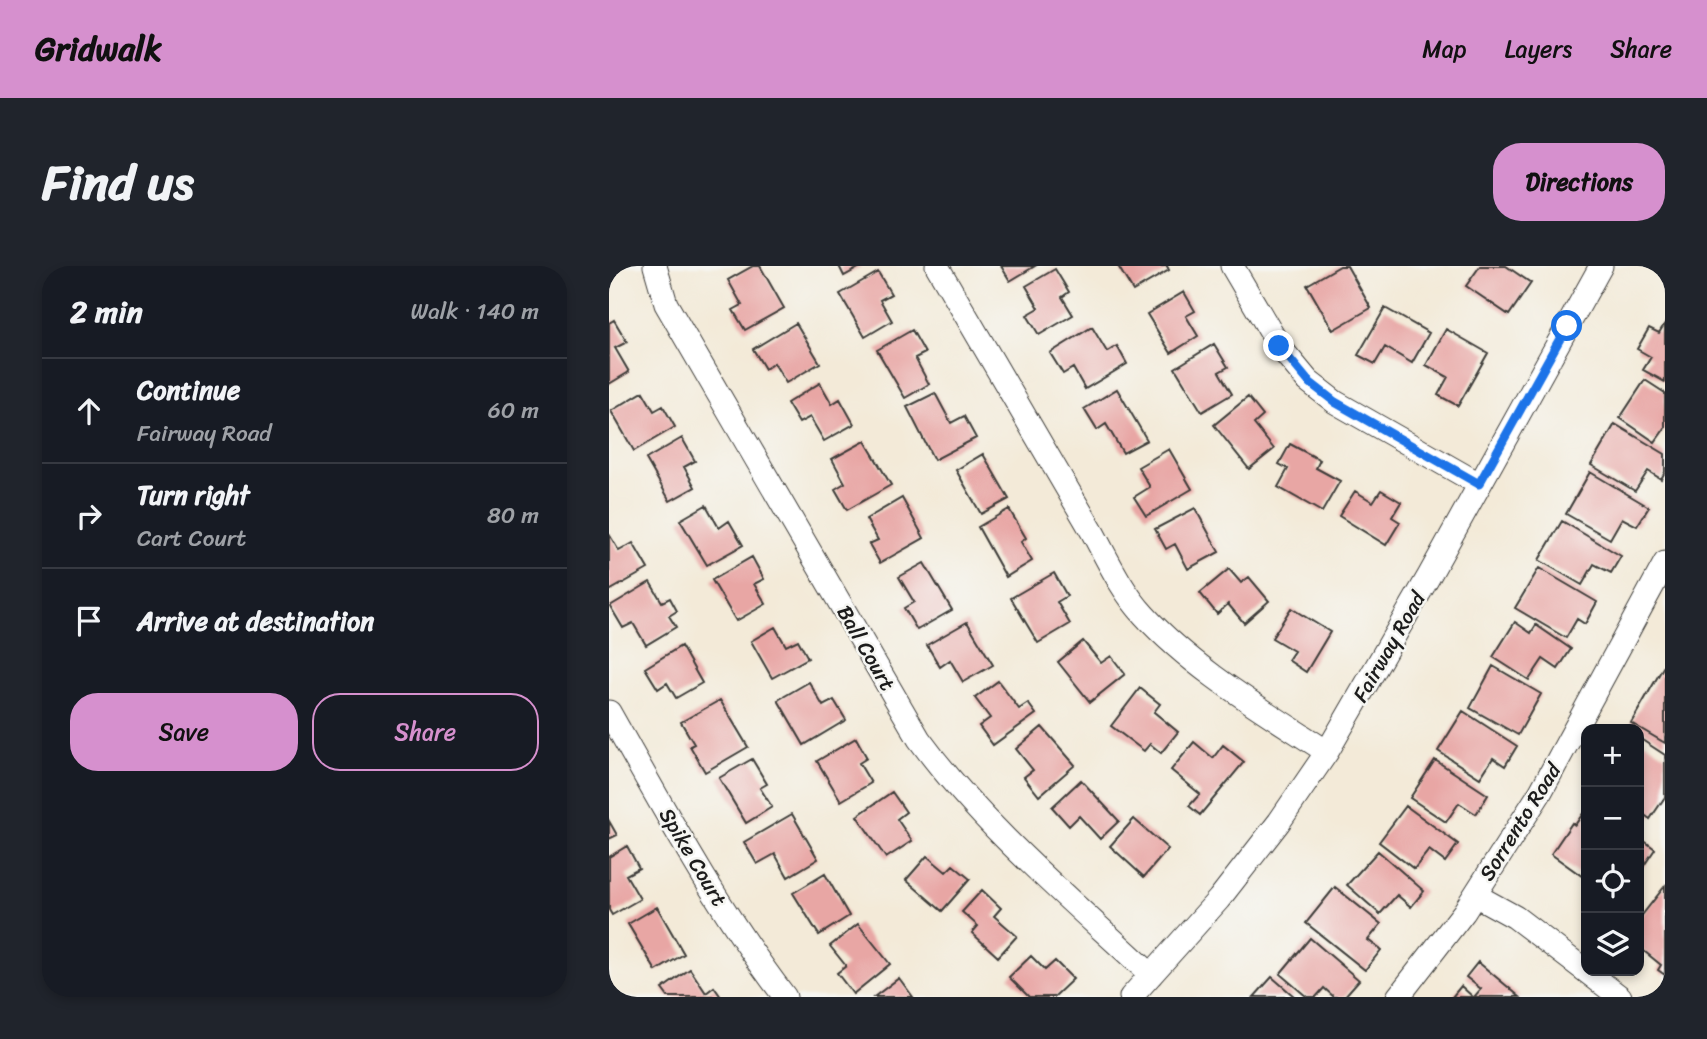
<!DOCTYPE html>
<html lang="en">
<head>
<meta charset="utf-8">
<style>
  body { margin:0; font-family:Sriracha,sans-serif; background:#20242c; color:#f1f3f6 }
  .controls { position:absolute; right:21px; bottom:21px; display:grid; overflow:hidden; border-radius:14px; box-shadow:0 4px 10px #0003 }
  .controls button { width:63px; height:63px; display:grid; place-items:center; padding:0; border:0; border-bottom:2px solid #363941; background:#171b24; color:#f1f3f6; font:35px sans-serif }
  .stop { position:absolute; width:21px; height:21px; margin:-16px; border:5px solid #1a73e8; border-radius:50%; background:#fff }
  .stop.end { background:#1a73e8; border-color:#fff; box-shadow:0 2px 7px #0008 }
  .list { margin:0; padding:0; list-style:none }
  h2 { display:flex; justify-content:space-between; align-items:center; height:91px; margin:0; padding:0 28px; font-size:30px }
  h2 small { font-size:23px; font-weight:400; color:#9ea1a6 }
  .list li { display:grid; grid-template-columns:46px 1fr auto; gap:21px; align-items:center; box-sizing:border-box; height:105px; padding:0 28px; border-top:2px solid #363941 }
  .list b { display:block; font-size:26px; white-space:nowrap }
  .list p { margin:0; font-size:23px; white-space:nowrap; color:#9ea1a6 }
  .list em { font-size:23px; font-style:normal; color:#9ea1a6 }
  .actions { display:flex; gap:14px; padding:21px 28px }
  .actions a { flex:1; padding:16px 0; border:2px solid #d690ce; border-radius:28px; text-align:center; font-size:24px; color:#d690ce }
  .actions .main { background:#d690ce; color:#111 }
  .icon { flex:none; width:38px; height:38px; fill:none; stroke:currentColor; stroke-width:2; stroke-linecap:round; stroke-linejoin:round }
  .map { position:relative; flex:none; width:1056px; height:731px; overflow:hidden; border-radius:28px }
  header { display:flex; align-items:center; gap:42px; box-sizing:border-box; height:98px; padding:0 35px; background:#d690ce; color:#111 }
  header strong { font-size:33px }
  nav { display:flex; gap:38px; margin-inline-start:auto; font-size:24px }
  .intro { display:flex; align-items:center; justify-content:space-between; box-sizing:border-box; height:168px; padding:0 42px }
  h1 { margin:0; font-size:49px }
  .button { padding:18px 32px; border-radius:28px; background:#d690ce; color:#111; font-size:24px; font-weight:700 }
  main { display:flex; gap:42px; padding:0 42px }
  aside { flex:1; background:#171b24; border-radius:28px; box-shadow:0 4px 10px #0003 }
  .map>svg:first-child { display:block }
  .building { fill:#e8a6a4 }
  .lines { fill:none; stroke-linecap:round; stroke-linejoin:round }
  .minor-casing { stroke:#3c3b38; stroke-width:25 }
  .minor { stroke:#fff; stroke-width:23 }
  .route { stroke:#1a73e8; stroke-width:9 }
  .labels { text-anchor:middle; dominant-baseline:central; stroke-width:5; stroke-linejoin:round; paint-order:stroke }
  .street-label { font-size:21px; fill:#1c1c1c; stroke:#f6f6f2 }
</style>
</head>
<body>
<header>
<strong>Gridwalk</strong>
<nav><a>Map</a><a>Layers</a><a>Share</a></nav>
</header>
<div class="intro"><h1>Find us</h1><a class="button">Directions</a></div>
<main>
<aside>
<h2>2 min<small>Walk · 140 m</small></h2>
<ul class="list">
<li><svg class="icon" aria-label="ahead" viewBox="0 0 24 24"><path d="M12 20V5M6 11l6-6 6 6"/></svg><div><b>Continue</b><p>Fairway Road</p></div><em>60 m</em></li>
<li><svg class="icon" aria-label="right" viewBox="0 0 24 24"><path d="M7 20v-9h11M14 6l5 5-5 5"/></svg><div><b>Turn right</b><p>Cart Court</p></div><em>80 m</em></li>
<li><svg class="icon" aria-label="arrive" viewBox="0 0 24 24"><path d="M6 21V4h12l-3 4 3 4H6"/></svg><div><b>Arrive at destination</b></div></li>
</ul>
<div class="actions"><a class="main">Save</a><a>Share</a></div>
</aside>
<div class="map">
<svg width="1056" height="731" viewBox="0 0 1056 731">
  <rect width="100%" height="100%" fill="#f6f6f2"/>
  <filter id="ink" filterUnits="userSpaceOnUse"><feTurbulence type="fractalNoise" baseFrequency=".0143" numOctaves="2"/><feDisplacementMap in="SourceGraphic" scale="14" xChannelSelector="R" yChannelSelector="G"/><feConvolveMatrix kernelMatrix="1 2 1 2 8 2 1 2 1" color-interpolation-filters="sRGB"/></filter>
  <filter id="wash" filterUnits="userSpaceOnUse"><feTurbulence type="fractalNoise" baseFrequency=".00686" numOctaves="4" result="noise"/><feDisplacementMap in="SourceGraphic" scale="28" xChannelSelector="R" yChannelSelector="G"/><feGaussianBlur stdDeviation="1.57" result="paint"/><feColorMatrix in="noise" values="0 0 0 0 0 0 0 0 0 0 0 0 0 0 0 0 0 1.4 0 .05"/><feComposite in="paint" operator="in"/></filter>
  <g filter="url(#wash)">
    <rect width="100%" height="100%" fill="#f3ead8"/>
    <g id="blocks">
      <path class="building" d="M144,0h7l24,42 -39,22 -12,-20 9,-5 -14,-25z
        M230,0h23l-18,10z
        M392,0h34l-25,15z
        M509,0h49l2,4 -36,21z
        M731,0h7l24,42 -38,22 -26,-45z
        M871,0h26l25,17 -22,32 -43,-29z
        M446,3l14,23 -7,5 11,18 -34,20 -12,-20 12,-7 -13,-22z
        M269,6l13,22 -11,6 12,21 -27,16 -25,-43z
        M575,26l11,19 -9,5 12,20 -27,17 -24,-39z
        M776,42l44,25 -17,30 -27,-16 -10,17 -17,-9z
        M5,54l13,22 -12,6 14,24 -20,12v-61z
        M187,57l24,40 -34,20 -12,-20 -9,6 -12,-20z
        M1056,57v59l-22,-12 8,-13 -14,-8 12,-21 10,5z
        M483,61l15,25 10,-6 10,18 -42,25 -12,-21 -10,6 -13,-21z
        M837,63l42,24 -30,53 -20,-11 10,-18 -22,-12z
        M303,64l13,23 -10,5 14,26 -24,14 -28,-48z
        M605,78l14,23 -9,5 13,22 -30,18 -27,-44z
        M1036,114l20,13v35l-10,14 -35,-24z
        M211,117l12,21 8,-5 14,25 -30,17 -14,-24 -11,6 -12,-20z
        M508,123l30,51 -24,13 -17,-29 -9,6 -13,-21z
        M34,126l11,19 9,-5 12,21 -41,24 -23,-40z
        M326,127l16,30 13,-7 12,22 -42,22 -27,-53z
        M639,131l15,19 -9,8 20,25 -25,20 -35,-44z
        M1006,158l50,30v18l-4,7 -13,-8 -13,20 -44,-26z
        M73,172l13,23 -11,6 11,20 -25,14 -24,-42z
        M256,175l26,44 -44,25 -12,-21 10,-6 -13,-24z
        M681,178l30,16 -4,8 24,13 -18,31 -44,-25 10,-18 -9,-5z
        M560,183l23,40 -46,27 -12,-19 16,-10 -12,-20z
        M374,188l26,45 -28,15 -25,-44z
        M981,206l59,35 -12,19 -15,-8 -12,21 -44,-25z
        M772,224l20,12 -9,15 8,5 -14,23 -47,-29 16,-25 18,11z
        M293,232l22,40 -44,25 -11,-19 9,-4 -12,-21z
        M97,239l13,23 10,-7 14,24 -36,20 -27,-45z
        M586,242l24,44 -31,17 -13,-25 -9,5 -11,-20z
        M400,243l17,29 -5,4 11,19 -26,16 -28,-50z
        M953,255l59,35 -10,17 -17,-9 -12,21 -43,-25z
        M0,268l10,17 14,-8 15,26 -39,22z
        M143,291l12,22 -10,5 12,20 -30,17 -24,-41z
        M315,297l28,47 -35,20 -13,-22 10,-6 -15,-25z
        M930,302l58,34 -12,22 -8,-5 -11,19 -51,-30z
        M620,303l12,14 8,-6 20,24 -25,22 -16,-19 -11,10 -17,-21z
        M445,307l13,23 -10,6 13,22 -32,19 -27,-45z
        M41,316l12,20 8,-4 7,13 -8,5 7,11 -30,18 -13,-22 -10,5 -13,-22z
        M682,342l39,24 -24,40 -18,-12 6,-9 -22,-13z
        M358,356l26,43 -30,17 -13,-22 -10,7 -13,-22z
        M906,356l16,11 5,-8 35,24 -13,20 -15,-10 -14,21 -36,-23z
        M166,361l11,19 12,-6 10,18 -36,20 -21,-37z
        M474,375l18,22 10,-7 14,18 -35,28 -32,-40z
        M72,380l21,37 -26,15 -9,-15 -9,6 -13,-21z
        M1056,398v79l-34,-20z
        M884,400l48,28 -23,41 -48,-27z
        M389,415l21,28 9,-6 8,11 -43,31 -14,-19 11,-8 -15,-20z
        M200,416l14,24 11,-6 12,20 -42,25 -26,-45z
        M531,422l20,16 -6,8 24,20 -17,21 -11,-9 -6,7 -33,-25z
        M111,434l28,47 -43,25 -15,-26 4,-2 -13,-22z
        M854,445l54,35 -12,20 -12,-8 -13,20 -42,-27z
        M433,461l33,38 -36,31 -15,-19 9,-7 -17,-21z
        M247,472l11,20 -8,5 12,20 -30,18 -24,-40z
        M1030,472l26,17v42l-15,22 -11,-8z
        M585,476l19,16 10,-13 21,17 -44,53 -11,-9 11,-12 -29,-24z
        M143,493l15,25 -7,4 12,19 -26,16 -27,-45z
        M826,494l53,35 -12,19 -17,-11 -13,19 -36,-24z
        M472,514l38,41 -19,18 -21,-23 -10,10 -17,-19z
        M283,526l14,20 -9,7 15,22 -26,17 -29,-42z
        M797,540l52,38 -13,18 -16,-12 -15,19 -35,-27z
        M977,543v70l-35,-25 21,-31 3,2z
        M183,548l26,45 -30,18 -13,-23 -18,10 -13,-22z
        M525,553l34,30 -24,28 -34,-31z
        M0,555l8,14 -8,4z
        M1030,571l16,12 -16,24z
        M18,580l12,22 -13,7 14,24 -28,16 -3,-5v-53z
        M769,585l46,40 -13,16 -14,-12 -17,19 -33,-29z
        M318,590l19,16 7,-7 17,14 -28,32 -36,-31z
        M216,608l24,42 -30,19 -26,-42z
        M1056,620v89l-7,-5 3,-5 -22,-18v-28z
        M726,621l46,37 -13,16 13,10 -16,20 -59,-47z
        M373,624l19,18 -7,8 23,20 -19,21 -26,-24 6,-7 -16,-14z
        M48,641l27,47 -28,17 -28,-47z
        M249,658l32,40 -37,30 -16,-21 9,-7 -16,-20z
        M701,672l49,42 -15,17h-10l-10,-9 -8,9h-9l-27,-23z
        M422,690l14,14 10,-9 18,18 -19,18h-25l-20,-20z
        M869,696l42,35h-46l7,-8 -15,-12z
        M81,703l16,24 8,-6 7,10h-53l-6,-8z
        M663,711l23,20h-41z
        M290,712l14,19h-39z
        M852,720l12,11h-21z"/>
    </g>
  </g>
  <g filter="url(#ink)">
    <use href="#blocks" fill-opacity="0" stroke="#3c3b38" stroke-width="2"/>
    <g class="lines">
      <g class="minor-casing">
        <path id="minor" d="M46,0l11,38 253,435c65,89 152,161 232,236
          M328,0l156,267c15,28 29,58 51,82 50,55 121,96 183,137
          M623,0l47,80 29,35 27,21 144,82
          M0,446c55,97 108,196 176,285
          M866,629l40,22 105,80
          M522,731l88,-98 60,-77 48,-70 102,-176 172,-310
          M789,731l66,-85 76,-119 125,-230"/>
      </g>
      <use href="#minor" class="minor"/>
    </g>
  </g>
  <g class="lines" filter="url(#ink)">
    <path class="route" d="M670,80l29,35 27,21 144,82 88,-158"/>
  </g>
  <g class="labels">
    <g class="street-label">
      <text transform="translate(780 381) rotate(-60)">Fairway Road</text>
      <text transform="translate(257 382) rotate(60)">Ball Court</text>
      <text transform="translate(911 556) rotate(-58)">Sorrento Road</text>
      <text transform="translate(84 591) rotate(59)">Spike Court</text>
    </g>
  </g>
</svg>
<div class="controls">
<button>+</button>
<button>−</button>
<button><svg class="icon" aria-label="locate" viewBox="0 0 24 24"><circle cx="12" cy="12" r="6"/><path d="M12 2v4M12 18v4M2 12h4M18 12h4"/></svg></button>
<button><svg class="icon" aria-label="layers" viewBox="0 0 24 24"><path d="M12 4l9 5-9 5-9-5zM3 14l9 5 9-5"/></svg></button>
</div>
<div class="stop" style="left:958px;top:60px"></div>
<div class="stop end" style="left:670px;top:80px"></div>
</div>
</main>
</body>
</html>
